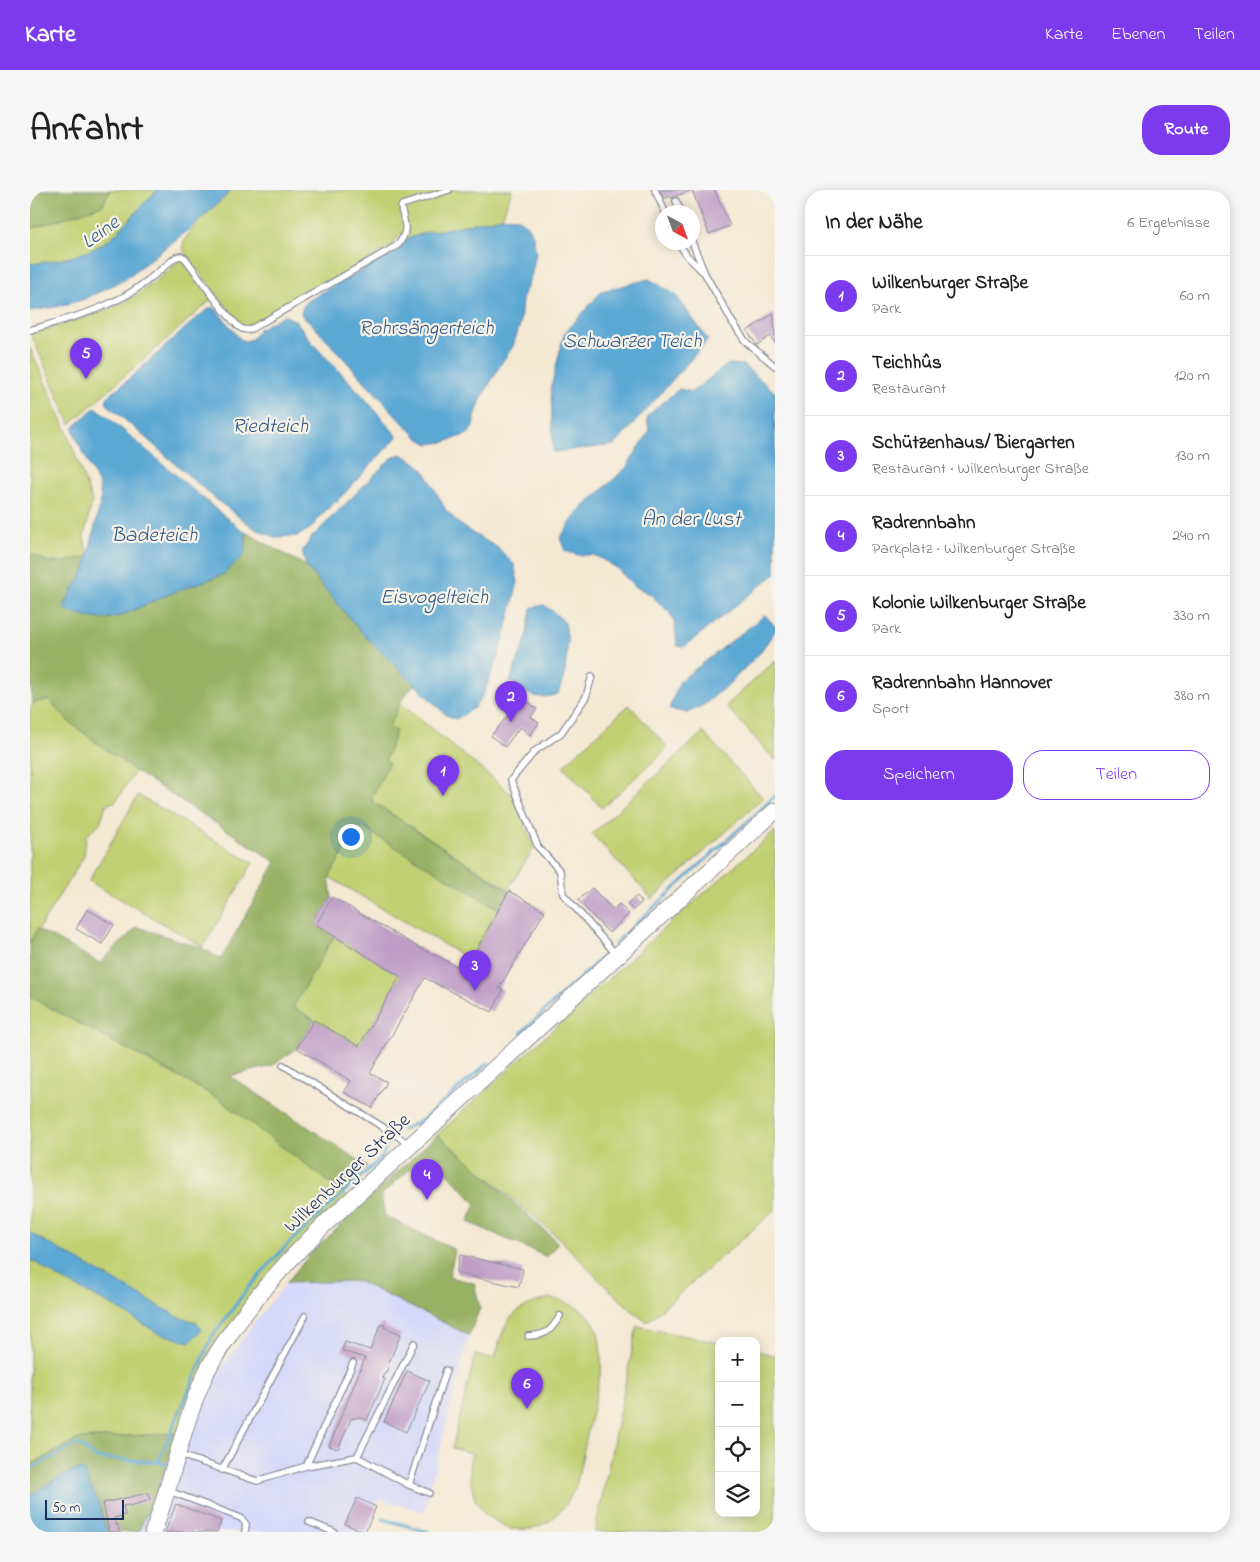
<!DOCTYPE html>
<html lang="de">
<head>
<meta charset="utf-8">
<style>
  body { margin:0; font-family:"Indie Flower",sans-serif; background:#f6f6f6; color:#202124 }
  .controls { position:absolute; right:15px; bottom:15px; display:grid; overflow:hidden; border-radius:10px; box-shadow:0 2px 12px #0003 }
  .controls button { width:45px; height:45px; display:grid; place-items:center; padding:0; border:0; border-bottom:1px solid #e0e0e0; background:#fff; color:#202124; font:25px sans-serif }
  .compass { position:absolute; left:625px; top:15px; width:45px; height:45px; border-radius:50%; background:#fff; box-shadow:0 2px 12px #0003; rotate:139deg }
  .scale { position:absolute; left:15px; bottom:12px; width:79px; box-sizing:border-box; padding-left:5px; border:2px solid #1b2f5e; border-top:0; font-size:14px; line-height:18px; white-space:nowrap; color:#1b2f5e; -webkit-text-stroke:4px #f7f3e8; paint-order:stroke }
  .you { position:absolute; left:320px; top:646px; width:18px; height:18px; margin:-12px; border:4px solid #fff; border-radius:50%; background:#1a73e8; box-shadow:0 0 0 8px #1a73e833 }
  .badge { display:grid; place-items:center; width:32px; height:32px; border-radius:50%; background:#7c3aed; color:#fff; font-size:16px; font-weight:700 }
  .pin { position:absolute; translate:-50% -41px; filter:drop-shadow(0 1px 2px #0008) }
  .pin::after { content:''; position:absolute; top:26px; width:18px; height:15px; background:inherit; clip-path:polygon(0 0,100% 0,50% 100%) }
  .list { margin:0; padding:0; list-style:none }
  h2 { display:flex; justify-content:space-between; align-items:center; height:65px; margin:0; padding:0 20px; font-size:21px }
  h2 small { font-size:16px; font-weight:400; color:#757577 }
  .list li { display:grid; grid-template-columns:32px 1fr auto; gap:15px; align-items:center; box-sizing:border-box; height:80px; padding:0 20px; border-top:1px solid #e0e0e0 }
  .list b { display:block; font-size:19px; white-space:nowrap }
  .list p { margin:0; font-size:16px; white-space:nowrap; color:#757577 }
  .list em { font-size:16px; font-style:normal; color:#757577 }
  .actions { display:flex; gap:10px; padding:15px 20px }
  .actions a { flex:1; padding:11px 0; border:1px solid #7c3aed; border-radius:20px; text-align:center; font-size:18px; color:#7c3aed }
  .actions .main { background:#7c3aed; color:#fff }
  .icon { flex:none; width:28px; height:28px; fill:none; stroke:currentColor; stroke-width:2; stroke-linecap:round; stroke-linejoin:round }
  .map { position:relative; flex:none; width:745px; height:1342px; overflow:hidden; border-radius:20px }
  header { display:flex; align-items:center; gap:30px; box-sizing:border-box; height:70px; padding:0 25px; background:#7c3aed; color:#fff }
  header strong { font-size:24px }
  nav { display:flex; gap:28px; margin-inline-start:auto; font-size:18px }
  .intro { display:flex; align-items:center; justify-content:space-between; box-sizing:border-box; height:120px; padding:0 30px }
  h1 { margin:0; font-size:35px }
  .button { padding:12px 22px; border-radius:20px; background:#7c3aed; color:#fff; font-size:18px; font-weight:700 }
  main { display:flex; gap:30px; padding:0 30px }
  aside { flex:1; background:#fff; border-radius:20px; box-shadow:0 2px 12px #0003 }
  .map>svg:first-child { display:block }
  .built { fill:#d5d8f9 }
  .green { fill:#c1d072; stroke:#6e8068 }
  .forest { fill:#98b264; stroke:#5a7061 }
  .water { fill:#5ba8d4; stroke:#3b6c99 }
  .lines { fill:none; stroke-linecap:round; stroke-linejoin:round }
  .stream { stroke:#5ba8d4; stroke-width:3 }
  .building { fill:#bf9dc7 }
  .service-casing { stroke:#888c98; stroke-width:8 }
  .secondary-casing { stroke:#888c98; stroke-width:18 }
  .service { stroke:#fff; stroke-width:5.5 }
  .secondary { stroke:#fff; stroke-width:16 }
  .labels { text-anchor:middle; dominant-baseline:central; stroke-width:4.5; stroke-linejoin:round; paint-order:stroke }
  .street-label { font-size:20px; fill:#1b2f5e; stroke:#f7f3e8 }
  .water-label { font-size:21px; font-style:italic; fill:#315987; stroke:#f7f3e8 }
</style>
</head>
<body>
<header>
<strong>Karte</strong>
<nav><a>Karte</a><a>Ebenen</a><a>Teilen</a></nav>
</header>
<div class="intro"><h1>Anfahrt</h1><a class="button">Route</a></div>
<main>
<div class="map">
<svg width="745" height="1342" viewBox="0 0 745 1342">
  <rect width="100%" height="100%" fill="#f7f3e8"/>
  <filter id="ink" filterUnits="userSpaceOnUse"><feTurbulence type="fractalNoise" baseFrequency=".02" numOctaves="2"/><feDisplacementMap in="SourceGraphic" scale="10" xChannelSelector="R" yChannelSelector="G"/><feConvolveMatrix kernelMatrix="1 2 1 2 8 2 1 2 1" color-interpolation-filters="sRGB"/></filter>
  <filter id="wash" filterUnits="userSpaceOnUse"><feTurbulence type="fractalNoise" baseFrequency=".0096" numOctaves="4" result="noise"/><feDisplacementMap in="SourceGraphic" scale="20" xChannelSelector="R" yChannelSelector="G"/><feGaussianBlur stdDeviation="1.12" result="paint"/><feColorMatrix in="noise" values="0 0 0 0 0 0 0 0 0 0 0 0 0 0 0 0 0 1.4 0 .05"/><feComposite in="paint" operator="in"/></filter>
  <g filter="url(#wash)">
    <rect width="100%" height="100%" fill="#f4e8d2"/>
    <path class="built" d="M328,1091l111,54 -45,177 -45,-13 -10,32 1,1h-232l19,-40 21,-59 69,-101 39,-49z"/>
    <path class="green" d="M80,0h47c-15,15 -28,31 -43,45 -21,20 -56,26 -84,29v-35l72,-24z
      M202,0h280l-10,27c-32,7 -64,12 -95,22l-6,-6 -9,13 -142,81h-6l-4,-3 -53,-68c-2,-4 -4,-6 -4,-11 2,-14 38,-44 49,-55z
      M151,69l31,40 -142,125 -39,-90c31,-10 65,-18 95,-33 20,-11 38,-26 55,-42z
      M0,158l35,79 27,74 -8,36 4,20 -26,5h-14l-18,-9z
      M745,471v99l-49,-54z
      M19,509l20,23 66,49 -19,30 -10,4 -6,18 -14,13 -2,20 -54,87v-234l3,-6z
      M370,513l113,92 21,53 -26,41 -135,-87 -1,-5 17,-34 -4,-2 11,-30 -7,-4z
      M599,515l39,43 -66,60 -39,-42z
      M673,542l60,66 -111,101 -60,-65z
      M108,605l115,68 -50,84 -114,-66z
      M330,635l139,84 -29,51 -141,-83z
      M745,641v379l-128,112 -10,-7 -35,-32 -41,-43 -86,-74 -38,-31 225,-205z
      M304,746l66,40 -41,70 -66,-39z
      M0,807l188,101 124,94 8,9 -80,79 -92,153 -99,6 -49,26v-204l5,1 24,16 54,28 45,27 39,-11 -17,-4 -150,-85z
      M519,1108c46,10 53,28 52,73l-25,115 -10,19 -17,17 -19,7h-20l-25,-14 -10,-16 -5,-19v-18l2,-9 -20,-5 23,-93 20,4c10,-39 13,-49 54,-61z
      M607,1136l82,17v170h37v-162l19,4v177h-180z"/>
    <path class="forest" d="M0,0h80l-7,15 -73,24z
      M215,342l61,34 56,67 52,51 -14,19 -11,24 7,4 -11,30 4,2 -17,34 1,5 136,89 -10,18 -139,-83 -31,51 3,20 -16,28 18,11 -41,71 21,13 -17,28 -25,18 -42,10 137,90 -25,26 -124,-94 -188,-101v-54l7,-14 63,34 37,-36 65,21 19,11 55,-97 -141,-91 -66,-49 -20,-22 -16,3 -3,-27v-123l18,9h14l26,-5 -3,13 -20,33 11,11 28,5 16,-3 54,-24 50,-18 23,-33z
      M407,945l38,31 83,77 -11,14 -79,-35 8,-18 -47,-52 -48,43 4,21 70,34 -6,27 25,6 6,25 -11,27 -111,-54 -72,2 26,-31z
      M148,1243l-21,59 -19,40h-31l-9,-30 -6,-10 -27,-18 -35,21v-30l49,-26z"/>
    <path class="water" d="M127,0h75l-34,32 -74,58 -42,20 -26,7 -26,4v-47c28,-3 63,-9 84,-29 15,-14 28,-30 43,-45z
      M472,27l15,1 10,7 6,10 3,18 -4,20 -10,27 -2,25 -7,21 -12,18 -19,33 -6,16 -3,14 -5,7 -23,8 -17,2 -10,-6 -12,-12 -97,-105 -6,-4 -2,-4 2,-6 3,-5 27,-16 56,-30 10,-7 8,-10 20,-7 25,-4z
      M619,89l27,16 32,45 -93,105 -62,7 -2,-65 13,-53 38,-43z
      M184,117l26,32 5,2 7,-2 7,-10 25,-14 12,6 19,25 47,49 35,41 -1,2 -58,62 -12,10 -16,19 -13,7 -23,1 -20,-9 -36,-27 -111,-97 -1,-4 3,-5 19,-15 71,-64 11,-8z
      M698,174l15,1 32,27v182l-91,73 -7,-1 -2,-22 -5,-11 -20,-19 -16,-8 -20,-20 -20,-11h-16l-13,-4 -5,-13 18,-26 48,-44 23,-36 -2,-16 32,-27 13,3z
      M67,218l127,108 21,16 1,16 -3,8 -19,18 -50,18 -54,24 -16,3 -17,-2 -20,-6 -3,-3 8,-17 13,-21 16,-70 -2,-15 -20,-41 -5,-12v-5l19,-18z
      M371,264l11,6 12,10 22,40 11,12 15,11 26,15 16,16 4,18 -14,56 -9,27 -13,32 -8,11 -18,11 -10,-4 -84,-82 -56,-67 -4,-14 9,-14 79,-79z
      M514,415l10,7 11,11 3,19 -3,30 -7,22c-23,7 -30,1 -48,-13l16,-42 5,-31z
      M735,425l10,11v5l-16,23 -28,28 -26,22 -17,9 -19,-4 11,-28z
      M0,1043l150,85c8,2 20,2 21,13l-12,11 -31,-9 -45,-27 -54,-28 -24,-16 -5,-1z
      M50,1279l3,2 15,31 9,30h-77v-37l35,-21z"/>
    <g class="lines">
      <path class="stream" d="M585,753l160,-147
        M491,843l82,-77
        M372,940l22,-11 64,-56
        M128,1272l54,-125 36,-49 38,-42 96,-89 7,-17
        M0,1279l48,-25 18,14 62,4 9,2
        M353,1329l46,13"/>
    </g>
    <g id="blocks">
      <path class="building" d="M630,0h32l-21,8 -1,-2 -6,3z
        M662,0h23l15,36 -21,8z
        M744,123l1,30 -5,-7 -13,9 -10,-14z
        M492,508l15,11 -6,8 8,6 -9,12 -10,-8 -15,20 -14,-11z
        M562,698l21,22 6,-6 10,10 -20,19 -31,-33z
        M479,701l36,20 -46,77 4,2 -11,22 -67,-34 -55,95 17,9 -15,26 -28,-16 7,-11 -54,-33 17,-28 45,26 41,-70 -84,-51 16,-28 84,49 49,24z
        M607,706l5,6 -9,8 -6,-6z
        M57,719l27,16 -12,19 -26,-15z
        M430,1065l63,14 -4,18 -63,-14z
        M351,1134l4,1 -1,2 17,7 -13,31h1l-3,7h-1l-3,6 3,1 -18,41 -8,-3 -8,2 -13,30 -9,-3 36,-88 -23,-7 3,-9 25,8z
        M377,1181l23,10 -24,51 -22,-10z
        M118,1303l2,7 -20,6v-1l-7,1 2,9 -11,3 2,7 2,-1 1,8h-10l-6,-29z
        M327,1308l19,9 -11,25 -20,-8z
        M146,1314l45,17 -4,11h-52z"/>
    </g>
  </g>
  <g filter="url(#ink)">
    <use href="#blocks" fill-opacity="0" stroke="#888c98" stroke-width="1"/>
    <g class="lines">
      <g class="service-casing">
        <path id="service" d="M625,0l10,22
          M646,11l5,11
          M648,52l9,14 15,15
          M662,52l13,32 28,49 13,19 29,24
          M0,140c31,-9 62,-17 91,-32 20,-10 38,-27 55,-41l5,-1 4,2c16,21 35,51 53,68 3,3 6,4 11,4l149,-85c11,-14 7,-21 3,-37l1,-3 47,-15
          M562,486l-6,21 -25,36 -26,18 -24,29 27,67 22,24 3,23 53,60
          M253,875l116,72 10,8
          M498,1146c19,-1 22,-4 32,-20
          M150,1265l77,26 49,-15 51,-9 52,28 20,8
          M327,1267l57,-114
          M276,1276l47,-103
          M192,1280l83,-154
          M379,1295l37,-115
          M139,1301l72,27 5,6 -1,8
          M279,1332l25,10"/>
      </g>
      <g class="secondary-casing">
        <path id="secondary" d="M123,1342c20,-52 29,-108 53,-159 7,-15 17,-29 26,-42 27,-40 60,-75 95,-109l448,-411"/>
      </g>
      <use href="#service" class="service"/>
      <use href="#secondary" class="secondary"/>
    </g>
  </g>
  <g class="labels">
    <g class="street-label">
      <text transform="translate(318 984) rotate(-43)">Wilkenburger Straße</text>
    </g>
    <g class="water-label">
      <text transform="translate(71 43) rotate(-36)">Leine</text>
      <text x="396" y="139">Rohrsängerteich</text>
      <text x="602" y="152">Schwarzer Teich</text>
      <text x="240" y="237">Riedteich</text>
      <text x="661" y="330">An der Lust</text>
      <text x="124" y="346">Badeteich</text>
      <text x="404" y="408">Eisvogelteich</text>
    </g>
  </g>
</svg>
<div class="controls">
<button>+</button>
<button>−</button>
<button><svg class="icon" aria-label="locate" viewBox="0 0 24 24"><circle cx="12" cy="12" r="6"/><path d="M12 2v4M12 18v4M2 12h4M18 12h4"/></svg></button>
<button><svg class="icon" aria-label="layers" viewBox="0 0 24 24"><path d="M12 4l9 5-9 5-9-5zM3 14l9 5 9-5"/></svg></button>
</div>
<svg class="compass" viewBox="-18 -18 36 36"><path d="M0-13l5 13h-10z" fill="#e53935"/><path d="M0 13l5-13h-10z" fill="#757577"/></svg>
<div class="scale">50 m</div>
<div class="you"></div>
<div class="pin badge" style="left:413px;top:606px">1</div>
<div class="pin badge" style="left:481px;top:532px">2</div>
<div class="pin badge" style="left:445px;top:801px">3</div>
<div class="pin badge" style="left:397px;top:1010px">4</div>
<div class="pin badge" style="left:56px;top:189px">5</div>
<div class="pin badge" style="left:497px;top:1219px">6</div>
</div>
<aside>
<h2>In der Nähe<small>6 Ergebnisse</small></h2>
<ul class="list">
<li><span class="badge">1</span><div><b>Wilkenburger Straße</b><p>Park</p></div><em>60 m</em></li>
<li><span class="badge">2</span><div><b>Teichhûs</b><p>Restaurant</p></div><em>120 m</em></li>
<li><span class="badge">3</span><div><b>Schützenhaus/ Biergarten</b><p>Restaurant · Wilkenburger Straße</p></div><em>130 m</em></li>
<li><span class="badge">4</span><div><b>Radrennbahn</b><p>Parkplatz · Wilkenburger Straße</p></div><em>240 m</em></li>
<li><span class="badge">5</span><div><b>Kolonie Wilkenburger Straße</b><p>Park</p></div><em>330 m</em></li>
<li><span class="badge">6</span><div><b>Radrennbahn Hannover</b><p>Sport</p></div><em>380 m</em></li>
</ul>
<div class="actions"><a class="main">Speichern</a><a>Teilen</a></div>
</aside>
</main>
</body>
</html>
